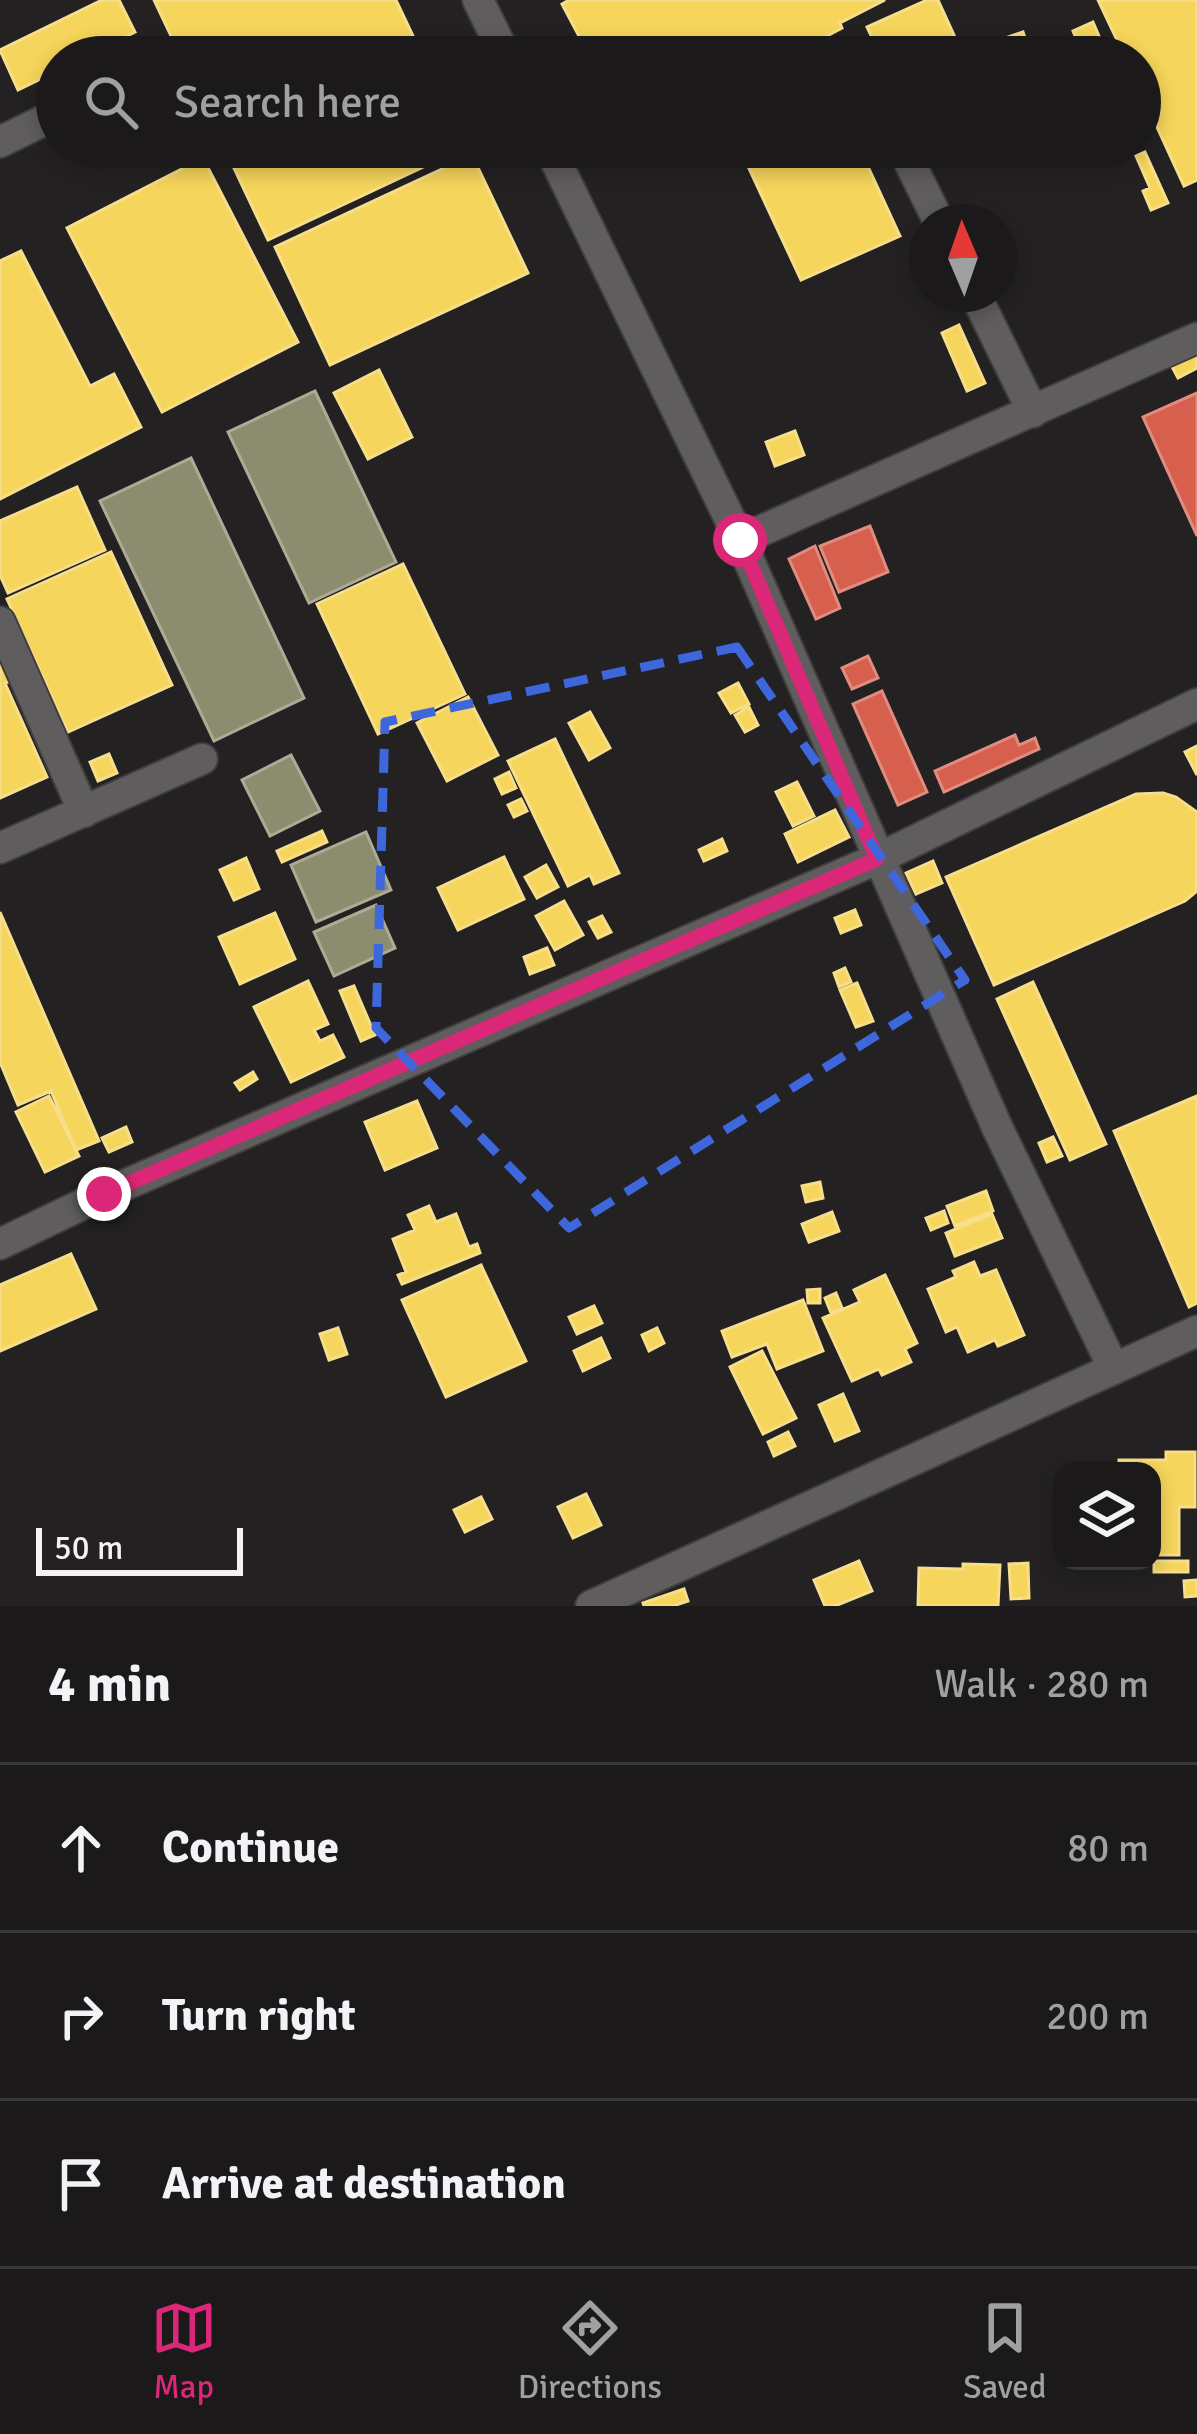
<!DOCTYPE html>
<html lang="en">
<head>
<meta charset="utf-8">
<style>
  body { margin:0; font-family:Signika,sans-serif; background:#282627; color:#f1f3f6 }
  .controls { position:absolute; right:36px; bottom:36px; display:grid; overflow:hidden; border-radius:24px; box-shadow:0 6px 18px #0003 }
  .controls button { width:108px; height:108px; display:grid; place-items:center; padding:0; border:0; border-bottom:3px solid #393839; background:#1b191a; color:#f1f3f6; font:60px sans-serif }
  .compass { position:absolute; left:909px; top:204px; width:108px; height:108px; border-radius:50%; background:#1b191a; box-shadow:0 6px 18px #0003; rotate:358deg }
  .scale { position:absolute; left:36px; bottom:30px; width:207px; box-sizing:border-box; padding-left:12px; border:6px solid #f6f2f4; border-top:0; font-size:33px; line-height:42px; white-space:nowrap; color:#f6f2f4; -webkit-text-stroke:9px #252023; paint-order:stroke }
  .stop { position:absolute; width:36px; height:36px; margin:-27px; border:9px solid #db2777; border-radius:50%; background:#fff }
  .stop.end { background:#db2777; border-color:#fff; box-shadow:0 3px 12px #0008 }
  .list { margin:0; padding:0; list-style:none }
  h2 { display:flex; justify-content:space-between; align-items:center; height:156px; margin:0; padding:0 48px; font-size:51px }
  h2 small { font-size:39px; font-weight:400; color:#a0a0a2 }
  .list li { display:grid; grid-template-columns:78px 1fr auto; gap:36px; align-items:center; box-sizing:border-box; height:168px; padding:0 48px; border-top:3px solid #393839 }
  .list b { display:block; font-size:45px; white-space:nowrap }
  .list em { font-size:39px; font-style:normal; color:#a0a0a2 }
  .icon { flex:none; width:66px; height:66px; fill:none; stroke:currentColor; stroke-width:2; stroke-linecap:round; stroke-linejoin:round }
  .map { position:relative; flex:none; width:1197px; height:1606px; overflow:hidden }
  .search { position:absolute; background:#1b191a; box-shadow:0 6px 18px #0003; left:36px; right:36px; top:36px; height:132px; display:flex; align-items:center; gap:30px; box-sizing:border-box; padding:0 42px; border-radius:66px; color:#a0a0a2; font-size:45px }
  .sheet { height:660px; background:#1b191a }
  nav { display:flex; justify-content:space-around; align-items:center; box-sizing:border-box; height:168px; border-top:3px solid #393839; background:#1b191a; font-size:33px; color:#a0a0a2 }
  nav a { display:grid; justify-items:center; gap:6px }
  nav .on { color:#db2777 }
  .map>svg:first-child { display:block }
  .homes { fill:#f6d55c; stroke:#f6de8a; stroke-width:3 }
  .shops { fill:#d6604d; stroke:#e08c7f; stroke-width:3 }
  .industry { fill:#8c8c6e; stroke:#acab96; stroke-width:3 }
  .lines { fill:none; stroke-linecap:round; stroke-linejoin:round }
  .minor-casing { stroke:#3f3d3e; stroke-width:34 }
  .minor { stroke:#605d5f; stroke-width:30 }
  .route { stroke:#db2777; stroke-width:15 }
  .marked { fill:none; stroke:#3e67dc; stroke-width:9; stroke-dasharray:24 15; stroke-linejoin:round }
</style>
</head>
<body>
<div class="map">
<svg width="1197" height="1606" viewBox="0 0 1197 1606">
  <rect width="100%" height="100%" fill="#242123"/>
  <path class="homes" d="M102,0h17l16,32 -50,25h-28v14l-39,19 -18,-40z
    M154,0h242l27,57h-242z
    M569,0h316l-45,23 2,5 -55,29h-197l-28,-53z
    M927,0h11l26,57h-83l-14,-30z
    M1098,0h99v180l-13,6 -44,-96v-33h-15z
    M1093,22l15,35h-24l-11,-26z
    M1023,32l7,20 -14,5h-34l-3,-10z
    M224,147h242l-198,93z
    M739,147h120l41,89 -99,44z
    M1145,152l23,51 -17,7 -8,-19 7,-3 -14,-32z
    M472,155l56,118 -198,92 -55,-118z
    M203,158l95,184 -136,70 -95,-184z
    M21,251l69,135 24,-12 27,53 -141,72v-238z
    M959,325l26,58 -18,8 -25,-58z
    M1197,352v16l-19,10 -8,-15z
    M379,370l33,67 -44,22 -34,-66z
    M795,431l9,24 -29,11 -9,-24z
    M77,487l28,63 -97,43 -8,-18v-54z
    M111,552l61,133 -104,47 -61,-133z
    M403,564l62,130 -87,40 -61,-130z
    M0,657l11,24 -6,2 42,94 -47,21z
    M738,683l11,21 -18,9 -12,-20z
    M468,697l30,58 -51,26 -30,-58z
    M749,707l9,18 -13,7 -10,-17z
    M590,712l20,36 -21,12 -20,-37z
    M555,739l64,134 -25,11 -4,-9 -22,11 -60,-125z
    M1197,746v29l-12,-23z
    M109,754l8,19 -19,8 -8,-19z
    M509,772l7,16 -14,6 -7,-15z
    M797,782l17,34 -21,10 -17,-34z
    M1163,793l13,4 21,15 -1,80 -11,9 -191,84 -48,-108 190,-83z
    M521,799l6,12 -13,6 -6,-12z
    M835,810l14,27 -51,25 -13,-28z
    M322,831l5,11 -45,20 -5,-11z
    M722,839l5,12 -23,10 -5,-11z
    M504,857l20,42 -66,31 -20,-42z
    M246,858l13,31 -25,11 -14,-30z
    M933,861l9,22 -26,11 -10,-21z
    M546,865l12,22 -21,11 -12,-21z
    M564,901l19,34 -28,15 -19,-34z
    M855,910l6,15 -20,8 -6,-15z
    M0,912l99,229 -23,9 -25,-59 -33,14 -18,-43z
    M275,913l20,46 -55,25 -21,-47z
    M602,916l9,16 -13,6 -9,-16z
    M547,948l7,17 -24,9 -6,-17z
    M845,968l6,14 -12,5 -5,-14z
    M308,981l20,43 -14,6 6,11 13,-6 11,22 -53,25 -37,-75z
    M1033,982l73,162 -36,16 -73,-161z
    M857,983l16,38 -17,6 -16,-37z
    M354,986l21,49 -14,6 -21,-50z
    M253,1072l4,7 -17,11 -5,-7z
    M49,1096l30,60 -34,16 -29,-60z
    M1197,1096v207l-8,4 -75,-176z
    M417,1101l20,47 -52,22 -20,-48z
    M126,1127l6,15 -23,10 -7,-14z
    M1053,1137l9,19 -15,6 -8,-19z
    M820,1182l3,16 -17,4 -4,-16z
    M986,1191l7,20 -38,15 -8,-20z
    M429,1206l7,16 20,-8 13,33 8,-3 3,9 -78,31 -4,-9 8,-3 -13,-33 22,-9 -7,-15z
    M944,1211l4,12 -17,7 -5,-12z
    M832,1212l7,19 -30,11 -7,-18z
    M992,1214l10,24 -47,18 -9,-23z
    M71,1254l25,55 -96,42v-66z
    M974,1262l6,14 16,-6 28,65 -26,11 -3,-6 -27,12 -11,-25 -11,5 -18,-43 28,-12 -3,-6z
    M481,1265l45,96 -80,36 -44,-97z
    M885,1275l32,68 -12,6 6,13 -29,13 -3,-6 -27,12 -29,-63 37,-16 -6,-12z
    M820,1289v14h-12l-1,-13z
    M836,1293l6,15 -11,5 -6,-15z
    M803,1300l20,51 -46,18 -10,-25 -35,13 -10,-26z
    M594,1306l8,17 -25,11 -8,-17z
    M338,1328l9,26 -18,6 -9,-26z
    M657,1328l7,15 -15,8 -7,-16z
    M601,1338l9,20 -27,13 -9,-20z
    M762,1351l34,67 -33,16 -33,-67z
    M843,1394l16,37 -24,10 -16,-36z
    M788,1432l7,14 -21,10 -6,-14z
    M1166,1452h29v55h-16v48h-27v-84h-33v-11h47z
    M586,1494l15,31 -28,13 -15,-31z
    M481,1497l11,22 -27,13 -11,-22z
    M859,1561l13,30 -37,15h-10l-11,-26z
    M1154,1561h34v11h-34z
    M1028,1563l1,35 -18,1 -2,-35z
    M963,1564l37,1 -2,41h-80l1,-38 44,1z
    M1197,1580v16l-12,1 -1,-16z
    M684,1589l4,12 -15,5h-29l-1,-3z"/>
  <path class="shops" d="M1197,393v143l-54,-119z
    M870,526l18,46 -49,20 -19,-46z
    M815,546l25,62 -24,11 -27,-60z
    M868,656l10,22 -26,11 -10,-21z
    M882,691l45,101 -29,13 -45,-101z
    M1015,735l4,10 16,-7 4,11 -95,43 -9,-21z"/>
  <path class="industry" d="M315,391l81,171 -87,41 -81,-171z
    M191,458l113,240 -90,43 -114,-240z
    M291,755l29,56 -50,25 -28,-56z
    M366,832l25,58 -75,32 -25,-57z
    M376,905l19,43 -61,28 -20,-44z"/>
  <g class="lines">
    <g class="minor-casing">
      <path id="minor" d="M478,0l28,57
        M0,142l57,-28
        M549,147l191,393 257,587 117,242
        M902,147l37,75
        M975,294l58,118
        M740,540l457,-202
        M0,622l84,190
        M0,848l202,-89
        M0,1244l104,-50 773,-335 320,-155
        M591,1606l606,-275"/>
    </g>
    <use href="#minor" class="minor"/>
  </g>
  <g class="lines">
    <path class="route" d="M104,1194l773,-335 -137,-319"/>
  </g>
  <path class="marked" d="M737,647l228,333 -396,248 -193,-200 9,-306z"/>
</svg>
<div class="controls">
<button><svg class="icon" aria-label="layers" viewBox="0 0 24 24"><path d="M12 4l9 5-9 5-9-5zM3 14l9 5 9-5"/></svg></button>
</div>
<svg class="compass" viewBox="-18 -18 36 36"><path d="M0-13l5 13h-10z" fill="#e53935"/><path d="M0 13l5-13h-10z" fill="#a0a0a2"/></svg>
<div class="scale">50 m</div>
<div class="stop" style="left:740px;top:540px"></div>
<div class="stop end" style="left:104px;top:1194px"></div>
<div class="search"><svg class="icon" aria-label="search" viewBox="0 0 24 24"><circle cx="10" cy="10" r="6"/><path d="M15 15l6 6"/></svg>Search here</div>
</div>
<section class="sheet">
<h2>4 min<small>Walk · 280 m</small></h2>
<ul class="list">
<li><svg class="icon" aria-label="ahead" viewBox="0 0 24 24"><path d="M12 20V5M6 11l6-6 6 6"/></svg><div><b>Continue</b></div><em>80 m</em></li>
<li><svg class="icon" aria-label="right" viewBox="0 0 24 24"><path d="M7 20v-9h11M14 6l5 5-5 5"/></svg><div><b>Turn right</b></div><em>200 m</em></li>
<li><svg class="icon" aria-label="arrive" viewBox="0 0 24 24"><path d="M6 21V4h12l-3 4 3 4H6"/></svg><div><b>Arrive at destination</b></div></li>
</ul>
</section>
<nav>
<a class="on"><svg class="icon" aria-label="map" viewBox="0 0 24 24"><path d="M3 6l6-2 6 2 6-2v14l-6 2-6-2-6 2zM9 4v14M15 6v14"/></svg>Map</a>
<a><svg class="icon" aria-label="directions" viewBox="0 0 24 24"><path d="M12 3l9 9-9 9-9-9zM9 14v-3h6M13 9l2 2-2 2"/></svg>Directions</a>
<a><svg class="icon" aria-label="saved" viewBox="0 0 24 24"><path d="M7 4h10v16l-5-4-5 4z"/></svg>Saved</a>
</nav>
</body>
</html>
